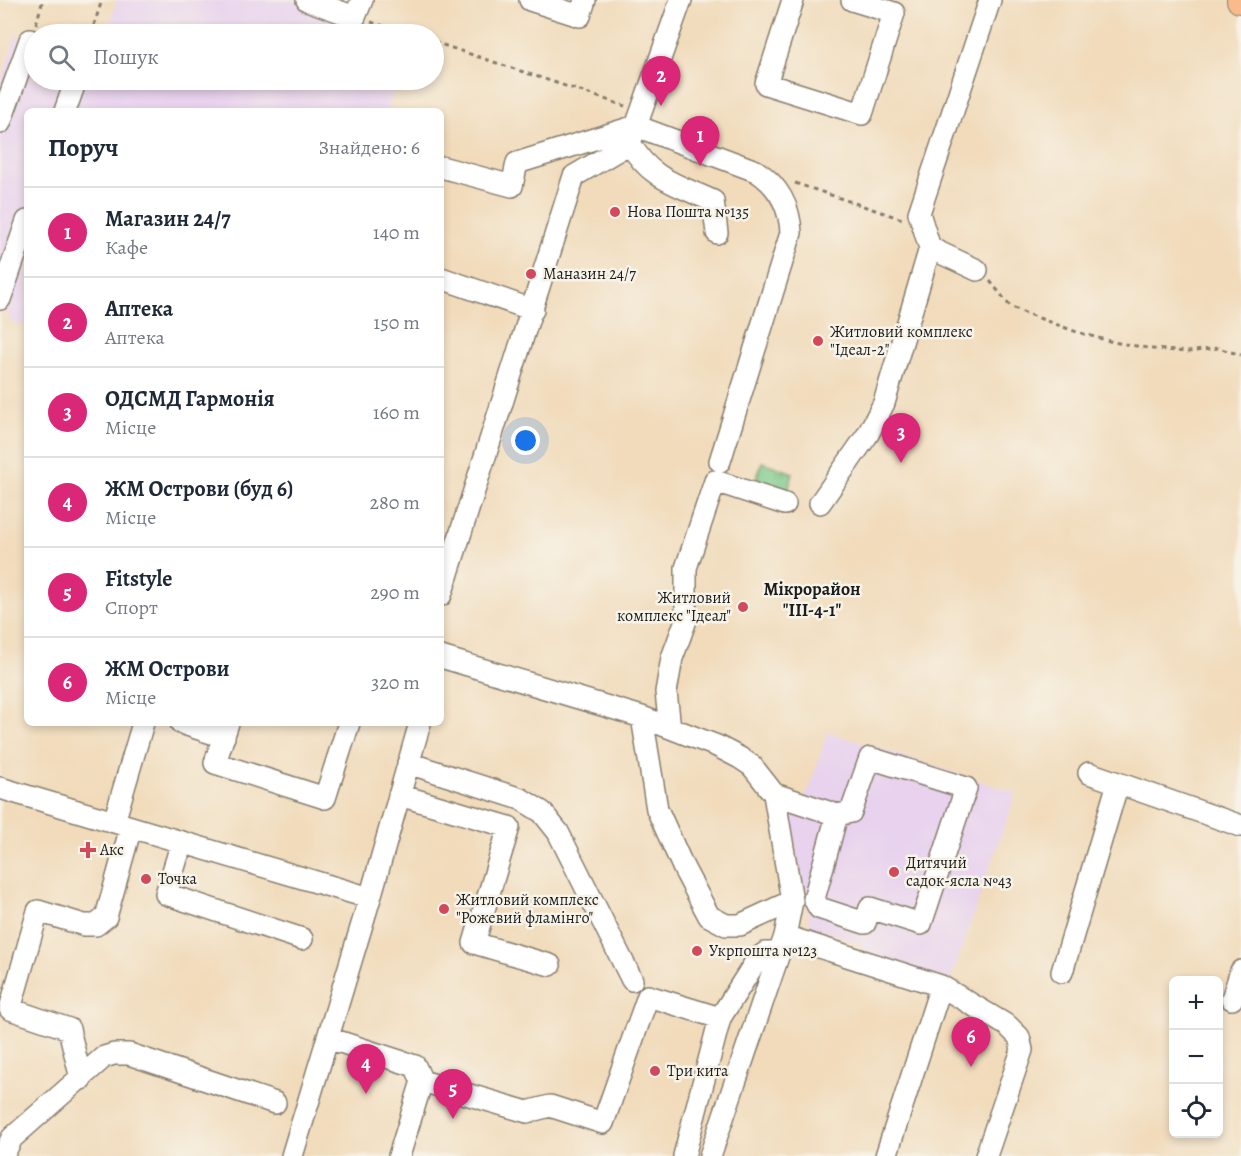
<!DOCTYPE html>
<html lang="uk">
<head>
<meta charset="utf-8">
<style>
  body { margin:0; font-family:Alegreya,serif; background:#f2f2f3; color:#1f2937 }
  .controls { position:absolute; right:18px; bottom:18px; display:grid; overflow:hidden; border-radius:9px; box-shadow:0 3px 9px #0003 }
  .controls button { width:54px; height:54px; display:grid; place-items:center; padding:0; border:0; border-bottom:2px solid #e0e1e3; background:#fff; color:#1f2937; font:30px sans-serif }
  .you { position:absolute; left:526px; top:441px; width:21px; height:21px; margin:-15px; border:4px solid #fff; border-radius:50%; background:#1a73e8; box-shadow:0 0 0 9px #1a73e833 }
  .badge { display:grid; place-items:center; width:39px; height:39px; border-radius:50%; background:#db2777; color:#fff; font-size:20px; font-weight:700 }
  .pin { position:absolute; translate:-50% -50px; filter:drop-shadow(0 2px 3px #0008) }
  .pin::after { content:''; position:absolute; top:32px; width:21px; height:18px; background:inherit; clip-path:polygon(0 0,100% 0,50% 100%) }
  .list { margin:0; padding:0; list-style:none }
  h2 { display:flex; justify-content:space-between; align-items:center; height:78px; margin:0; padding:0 24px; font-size:26px }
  h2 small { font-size:20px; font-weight:400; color:#747a83 }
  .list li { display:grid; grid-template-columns:39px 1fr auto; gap:18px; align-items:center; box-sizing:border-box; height:90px; padding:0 24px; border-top:2px solid #e0e1e3 }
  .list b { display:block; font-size:22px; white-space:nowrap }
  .list p { margin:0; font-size:20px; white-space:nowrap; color:#747a83 }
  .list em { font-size:20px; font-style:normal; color:#747a83 }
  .icon { flex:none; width:33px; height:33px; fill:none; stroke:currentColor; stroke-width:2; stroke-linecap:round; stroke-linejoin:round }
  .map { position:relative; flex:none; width:1241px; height:1156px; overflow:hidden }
  .search { position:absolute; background:#fff; box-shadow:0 3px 9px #0003; left:24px; top:24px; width:420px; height:66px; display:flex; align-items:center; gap:15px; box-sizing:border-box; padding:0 21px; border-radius:33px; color:#747a83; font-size:22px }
  .panel { position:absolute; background:#fff; box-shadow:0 3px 9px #0003; left:24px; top:108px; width:420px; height:618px; border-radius:9px }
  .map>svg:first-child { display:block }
  .built { fill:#e8d2ee }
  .park { fill:url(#park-tufts); stroke:#4b7251; stroke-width:1.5 }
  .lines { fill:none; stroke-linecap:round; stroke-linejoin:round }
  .minor-casing { stroke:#867c6c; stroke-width:24 }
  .major-casing { stroke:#867c6c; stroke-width:28 }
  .path { stroke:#867c6c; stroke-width:3; stroke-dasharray:4.5 4.5; stroke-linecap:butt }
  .minor { stroke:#fff; stroke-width:21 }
  .major { stroke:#fabb8c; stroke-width:26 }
  .poi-dot { fill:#d1495b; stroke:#f7f3e8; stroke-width:2 }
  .labels { text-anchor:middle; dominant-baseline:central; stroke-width:5; stroke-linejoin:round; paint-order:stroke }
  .poi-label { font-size:16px; fill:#1c1c1c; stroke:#f7f3e8; text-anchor:start }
  .neighbourhood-label { font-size:18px; font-weight:bold; fill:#1c1c1c; stroke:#f7f3e8 }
</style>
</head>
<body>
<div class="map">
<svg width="1241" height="1156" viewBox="0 0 1241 1156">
  <defs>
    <pattern id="park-tufts" width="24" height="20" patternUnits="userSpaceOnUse" patternTransform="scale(1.5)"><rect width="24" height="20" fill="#7ac786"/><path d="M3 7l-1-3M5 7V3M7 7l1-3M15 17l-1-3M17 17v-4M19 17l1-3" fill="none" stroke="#69aa73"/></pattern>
  </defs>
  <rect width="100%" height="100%" fill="#f7f3e8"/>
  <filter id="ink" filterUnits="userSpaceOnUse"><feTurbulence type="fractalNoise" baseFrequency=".0167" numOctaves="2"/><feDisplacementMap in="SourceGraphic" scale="12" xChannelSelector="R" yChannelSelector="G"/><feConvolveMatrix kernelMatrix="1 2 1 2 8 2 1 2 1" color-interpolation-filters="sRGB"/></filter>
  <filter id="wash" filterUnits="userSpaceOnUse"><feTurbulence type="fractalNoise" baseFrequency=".008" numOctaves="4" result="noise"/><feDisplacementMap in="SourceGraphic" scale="24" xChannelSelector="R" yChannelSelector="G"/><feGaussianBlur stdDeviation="1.35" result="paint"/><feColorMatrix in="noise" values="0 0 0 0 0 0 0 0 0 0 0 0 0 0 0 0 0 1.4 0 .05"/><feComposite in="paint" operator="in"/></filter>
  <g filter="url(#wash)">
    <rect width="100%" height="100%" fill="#f1dbbb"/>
    <path class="built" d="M117,0h232l-11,34h-232z
      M16,35l18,7v38h363l-9,31h-361v216l-18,-6 2,-6 -11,-6v-225z
      M828,732l188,61 -67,191 -88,-29 3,-9 -54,-21 -19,-106 17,-27z"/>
    <path class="park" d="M762,462l31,11 -5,18 -32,-11z"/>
  </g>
  <g filter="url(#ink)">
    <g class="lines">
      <g class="minor-casing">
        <path id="minor" d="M307,0l48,17 7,-17
          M530,0l50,16 5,-16
          M793,0l-27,84 96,30 32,-101 -42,-13
          M65,111l11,-31
          M0,123l30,-83
          M630,143c19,36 48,42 83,58l4,32
          M441,167l71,19 5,-23 119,-37 120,45c22,14 34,36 35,62l-71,228
          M930,248l47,22
          M441,278l92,32
          M0,299l27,-78
          M820,503l48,-69 16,-31 46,-155 -11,-35 71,-213
          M441,595l133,-419 56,-33 51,-143
          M441,657l201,60 75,29 23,12 12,8 22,28 18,107 -7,35 -75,220
          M642,717l15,92 27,60 25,47 17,9h14l52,-24
          M181,723l43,14
          M228,723l-13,40 110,35 24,-75
          M670,728l-4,-36 6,-34 14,-38v-52l29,-87 70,23
          M408,763l113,36 21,13 16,20 74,148
          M1089,773l152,53
          M0,788l370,110
          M774,794l63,21 -23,84 5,9 46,15 5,-15 51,16 45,-136 -96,-30 -19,54 -14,3
          M399,795l110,32 -35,116 76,22
          M114,822l29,-99
          M182,842l-16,52 136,45
          M785,936l156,50 67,40 11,11 3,13 -36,106
          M1062,972l56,-189
          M1232,999l9,-28
          M328,1038l87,28 7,15 -23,75
          M81,1079l-12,-50 -59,-20 28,-98 46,14h12l10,-8 25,-90
          M422,1081l105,31 23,-6 53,17 45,-127 72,22
          M3,1156l9,-18 92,-81 10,-3h15l146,49
          M292,1156l78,-258 50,-175
          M684,1156l36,-138 38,-60 7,-5h13
          M886,1156l55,-170"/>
      </g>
      <g class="major-casing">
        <path id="major" d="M1240,0h1"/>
      </g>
      <path class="path" d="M371,22l38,12
        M36,24l7,-24
        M91,34l11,-34
        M434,42l191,64
        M795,183l107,36
        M990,281l20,25 15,7 52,19 36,10 40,7 35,3 30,-4 23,7"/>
      <use href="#minor" class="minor"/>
      <use href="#major" class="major"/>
    </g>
  </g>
  <g class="poi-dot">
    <circle cx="615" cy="212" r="6"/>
    <circle cx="531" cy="274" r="6"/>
    <circle cx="818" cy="341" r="6"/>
    <circle cx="743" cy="607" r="6"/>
    <path d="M85 841h6v6h6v6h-6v6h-6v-6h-6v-6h6z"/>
    <circle cx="894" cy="872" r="6"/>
    <circle cx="146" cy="879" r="6"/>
    <circle cx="444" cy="909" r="6"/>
    <circle cx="697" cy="951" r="6"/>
    <circle cx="655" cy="1071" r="6"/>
  </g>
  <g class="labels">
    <g class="poi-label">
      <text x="627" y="212">Нова Пошта №135</text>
      <text x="543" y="274">Маназин 24/7</text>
      <text x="830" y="332">Житловий комплекс<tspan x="830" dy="18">"Ідеал-2"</tspan></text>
      <text x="731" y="598" text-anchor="end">Житловий<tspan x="731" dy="18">комплекс "Ідеал"</tspan></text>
      <text x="100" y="850">Акс</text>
      <text x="906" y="863">Дитячий<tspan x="906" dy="18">садок-ясла №43</tspan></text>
      <text x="158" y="879">Точка</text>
      <text x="456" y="900">Житловий комплекс<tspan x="456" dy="18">"Рожевий фламінго"</tspan></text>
      <text x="709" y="951">Укрпошта №123</text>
      <text x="667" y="1071">Три кита</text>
    </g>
    <g class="neighbourhood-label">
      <text x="812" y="589">Мікрорайон<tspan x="812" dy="21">"ІІІ-4-1"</tspan></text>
    </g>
  </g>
</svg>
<div class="controls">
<button>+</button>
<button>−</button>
<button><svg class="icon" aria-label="locate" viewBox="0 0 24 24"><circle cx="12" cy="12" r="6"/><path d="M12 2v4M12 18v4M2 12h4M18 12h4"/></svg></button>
</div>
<div class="you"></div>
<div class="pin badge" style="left:700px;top:166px">1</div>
<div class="pin badge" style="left:661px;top:106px">2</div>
<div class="pin badge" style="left:901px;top:463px">3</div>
<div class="pin badge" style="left:366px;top:1094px">4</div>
<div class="pin badge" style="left:453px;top:1119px">5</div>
<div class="pin badge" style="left:971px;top:1067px">6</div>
<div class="search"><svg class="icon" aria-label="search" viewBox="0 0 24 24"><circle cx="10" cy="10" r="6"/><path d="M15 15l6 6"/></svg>Пошук</div>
<section class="panel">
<h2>Поруч<small>Знайдено: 6</small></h2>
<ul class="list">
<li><span class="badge">1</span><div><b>Магазин 24/7</b><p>Кафе</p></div><em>140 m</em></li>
<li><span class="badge">2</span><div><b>Аптека</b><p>Аптека</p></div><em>150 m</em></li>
<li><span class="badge">3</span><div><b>ОДСМД Гармонія</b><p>Місце</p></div><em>160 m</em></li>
<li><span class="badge">4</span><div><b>ЖМ Острови (буд 6)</b><p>Місце</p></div><em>280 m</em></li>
<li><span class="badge">5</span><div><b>Fitstyle</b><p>Спорт</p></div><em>290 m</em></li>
<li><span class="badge">6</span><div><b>ЖМ Острови</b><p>Місце</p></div><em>320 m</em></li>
</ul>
</section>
</div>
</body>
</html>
